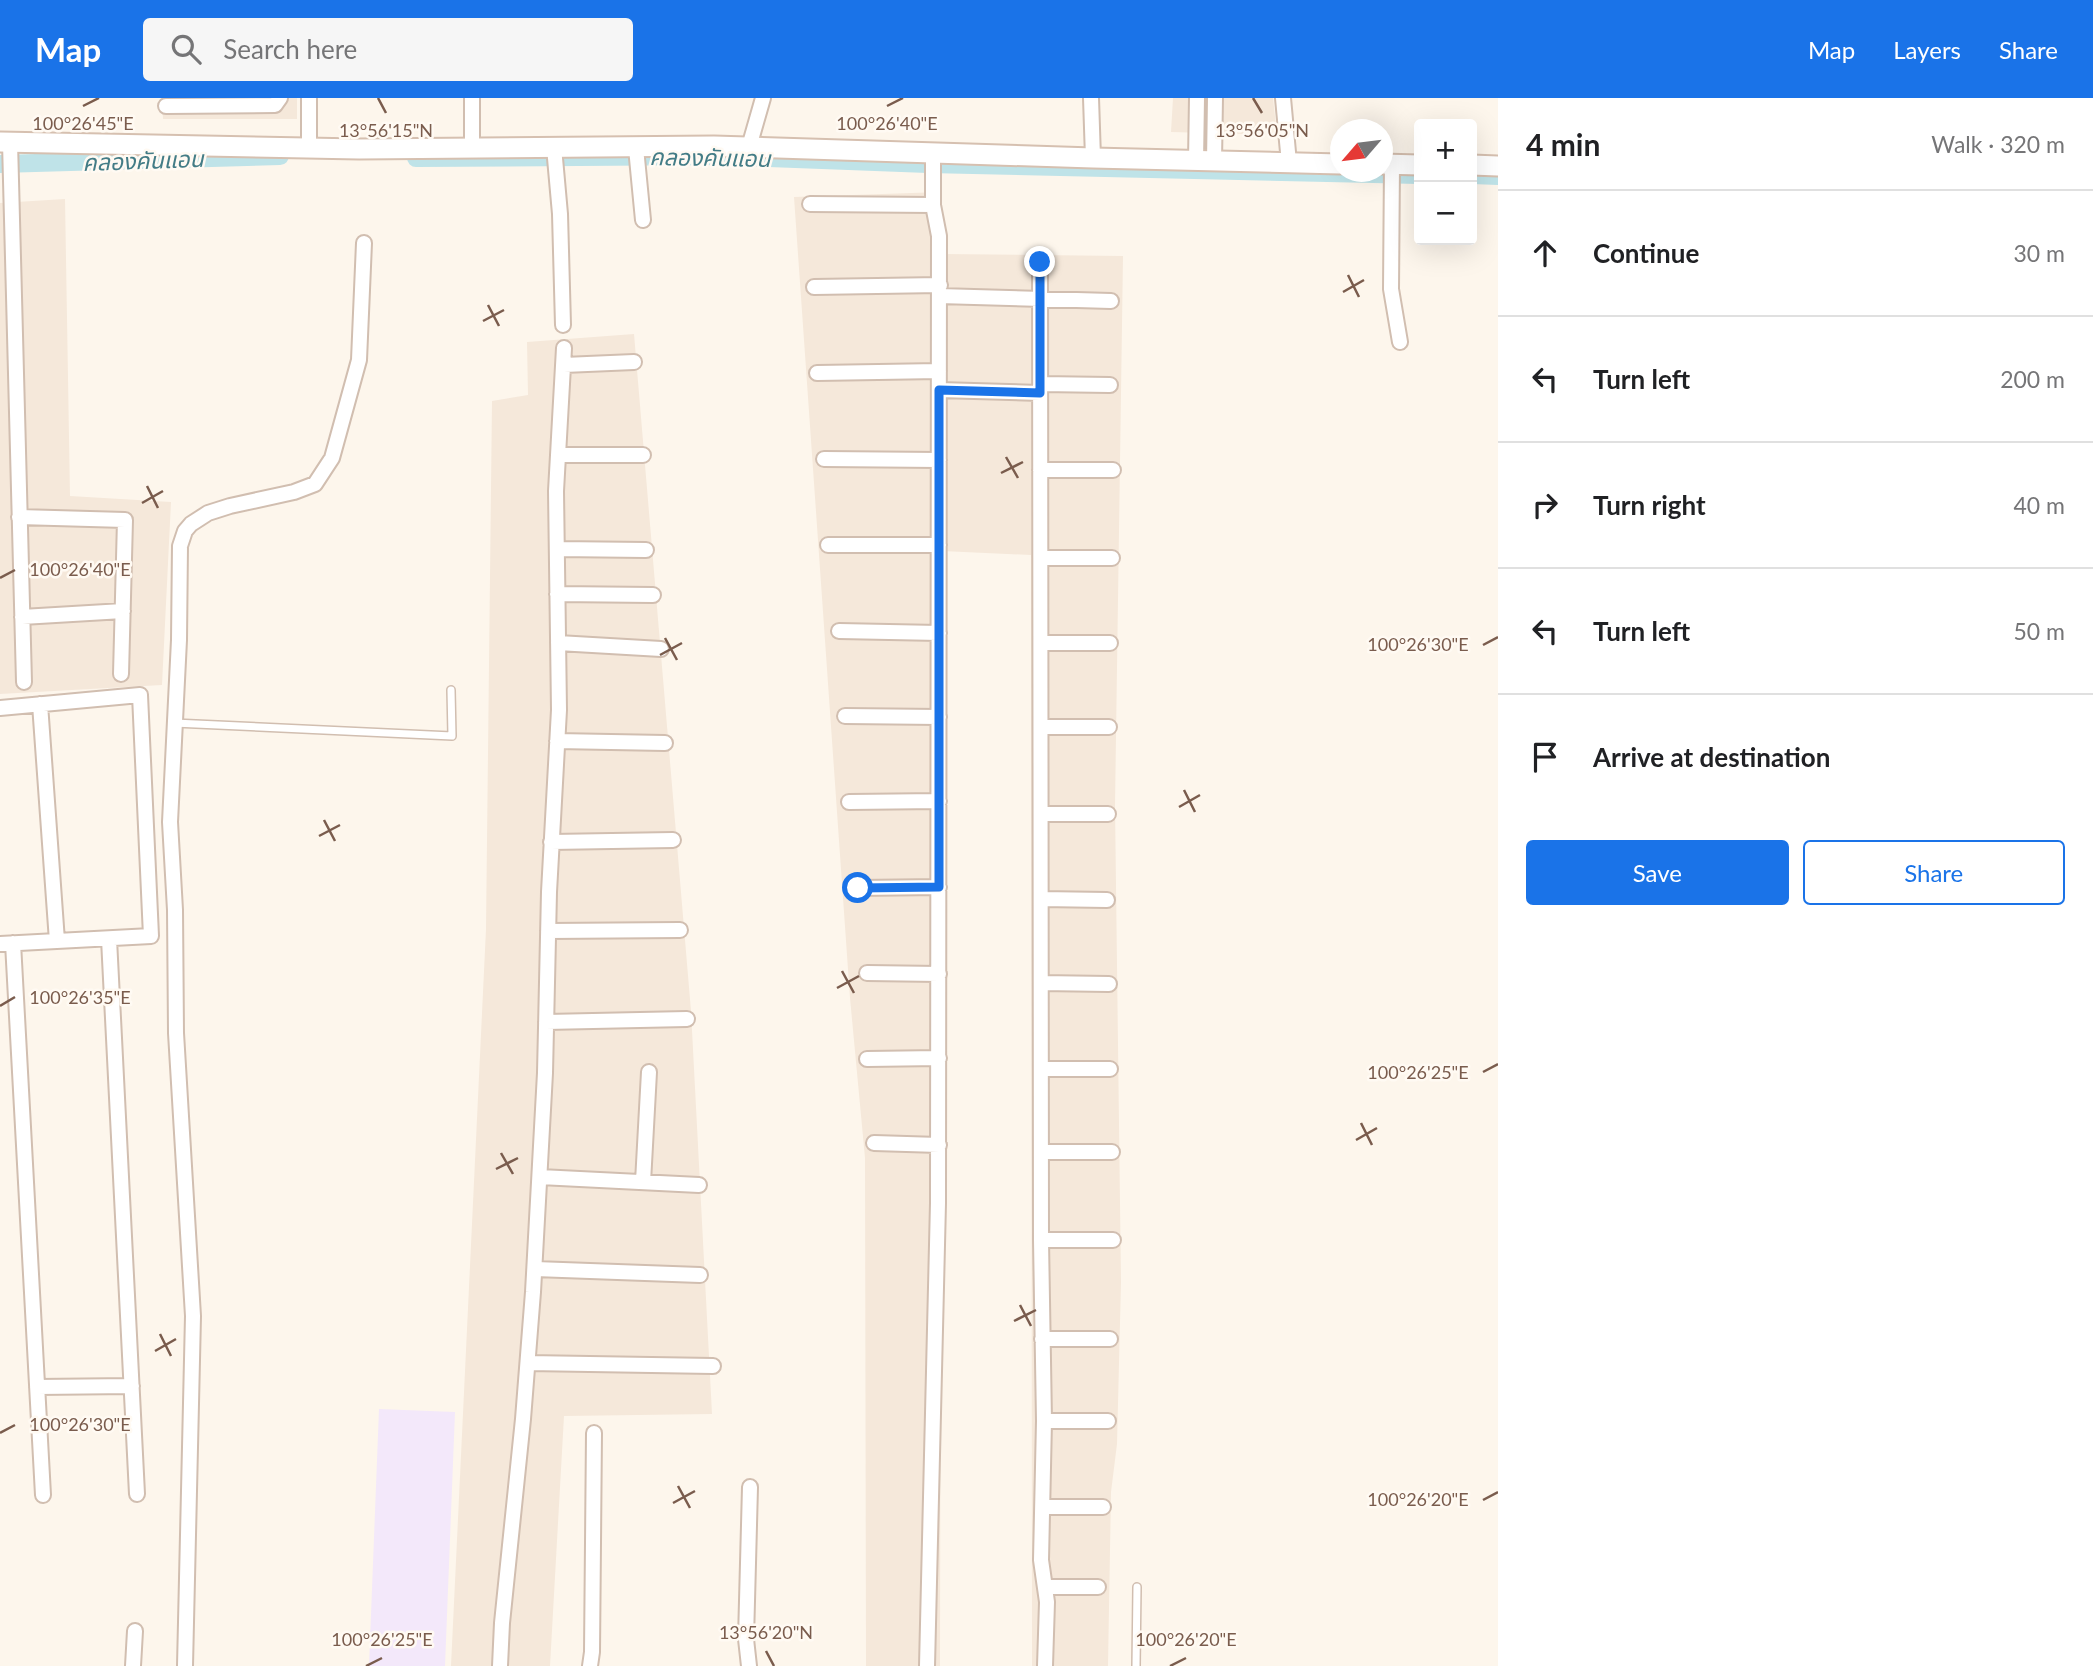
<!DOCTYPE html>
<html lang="en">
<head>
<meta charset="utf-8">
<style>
  body { margin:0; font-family:Lato,"Noto Sans Thai",sans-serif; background:#f6f6f6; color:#202124 }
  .controls { position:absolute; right:21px; top:21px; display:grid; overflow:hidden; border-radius:7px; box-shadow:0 7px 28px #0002 }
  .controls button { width:63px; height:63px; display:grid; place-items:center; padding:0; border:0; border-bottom:2px solid #e0e0e0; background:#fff; color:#202124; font:35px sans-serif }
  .compass { position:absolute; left:1330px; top:21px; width:63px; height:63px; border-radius:50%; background:#fff; box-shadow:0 7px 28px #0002; rotate:242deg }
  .stop { position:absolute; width:21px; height:21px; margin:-16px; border:5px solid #1a73e8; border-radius:50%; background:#fff }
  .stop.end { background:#1a73e8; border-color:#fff; box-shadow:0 2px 7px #0008 }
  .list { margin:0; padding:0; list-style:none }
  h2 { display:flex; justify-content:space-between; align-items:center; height:91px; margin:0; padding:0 28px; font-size:30px }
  h2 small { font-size:23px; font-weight:400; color:#757577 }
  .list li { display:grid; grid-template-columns:46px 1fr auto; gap:21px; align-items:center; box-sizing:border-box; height:126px; padding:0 28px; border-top:2px solid #e0e0e0 }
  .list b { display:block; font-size:26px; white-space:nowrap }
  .list em { font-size:23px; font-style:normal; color:#757577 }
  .actions { display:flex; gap:14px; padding:21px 28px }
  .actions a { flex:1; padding:16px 0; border:2px solid #1a73e8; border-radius:7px; text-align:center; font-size:24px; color:#1a73e8 }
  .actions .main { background:#1a73e8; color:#fff }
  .icon { flex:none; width:38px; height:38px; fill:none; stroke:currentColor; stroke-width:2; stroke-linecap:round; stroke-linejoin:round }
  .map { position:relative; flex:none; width:1498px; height:1568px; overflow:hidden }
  header { display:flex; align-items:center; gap:42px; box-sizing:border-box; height:98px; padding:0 35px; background:#1a73e8; color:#fff }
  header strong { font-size:33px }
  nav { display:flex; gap:38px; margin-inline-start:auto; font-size:24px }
  .search { width:490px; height:63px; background:#f6f6f6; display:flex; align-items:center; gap:18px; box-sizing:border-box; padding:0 24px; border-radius:7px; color:#757577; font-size:26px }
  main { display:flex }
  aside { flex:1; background:#fff }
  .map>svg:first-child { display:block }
  .residential { fill:#f5e8da }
  .education { fill:#f3e8fa }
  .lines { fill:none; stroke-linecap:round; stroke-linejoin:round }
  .canal { stroke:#bfe3e8; stroke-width:18 }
  .lane-casing { stroke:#d1beb0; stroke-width:10 }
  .street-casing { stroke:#d1beb0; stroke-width:18 }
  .secondary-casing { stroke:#d6c0b0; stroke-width:23 }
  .lane { stroke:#fff; stroke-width:7 }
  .street { stroke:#fff; stroke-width:14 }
  .secondary { stroke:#fff; stroke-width:19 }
  .route { stroke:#1a73e8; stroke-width:9 }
  .ticks { fill:none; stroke:#7a5c4d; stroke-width:2.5 }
  .labels { text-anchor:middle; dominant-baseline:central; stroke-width:5; stroke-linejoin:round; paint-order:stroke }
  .water-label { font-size:23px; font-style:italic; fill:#437c86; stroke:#fffaf3 }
  .ticks-label { font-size:18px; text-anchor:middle; fill:#7a5c4d; stroke:#fffaf3; stroke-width:5; stroke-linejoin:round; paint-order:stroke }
</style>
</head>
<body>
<header>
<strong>Map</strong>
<div class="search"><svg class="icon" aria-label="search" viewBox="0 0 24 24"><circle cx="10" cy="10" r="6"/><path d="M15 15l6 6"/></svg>Search here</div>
<nav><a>Map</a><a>Layers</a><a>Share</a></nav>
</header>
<main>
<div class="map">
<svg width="1498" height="1568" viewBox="0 0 1498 1568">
  <rect width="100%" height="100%" fill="#fdf6ec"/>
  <path class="residential" d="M162,0h135v21h-134z
    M1173,0h100l4,37 -106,-3z
    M941,94l1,62 181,2 -8,550 6,476 -4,162 -6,48 -3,174h-76l-1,-1111 -89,-4 -2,1115h-74l-1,-508 -15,-160 -56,-801z
    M65,101l5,297 101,6 -9,183 -162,9v-491z
    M634,236l57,677 21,403 -148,2 -14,250h-99l35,-737 6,-528 36,-6 -1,-53z"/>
  <path class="education" d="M379,1311l76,3 -10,254h-76z"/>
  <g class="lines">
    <path class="canal" d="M416,60l303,-2 209,8 491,11
      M0,66l280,-8
      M1472,77l26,1"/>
    <g class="lane-casing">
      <path id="lane" d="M174,625l278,13 -1,-46
        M1136,1568l1,-79"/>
    </g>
    <g class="street-casing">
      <path id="street" d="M1091,0l2,60
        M1283,0l6,65
        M166,8l109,-1 5,-7
        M10,44l14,540
        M309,49v-49
        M554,49l6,67 3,111
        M749,49l14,-49
        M472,50v-50
        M636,50l7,72
        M1196,63l1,-63
        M1214,63l1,-63
        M1392,66l-1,125 9,53
        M810,106l123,1
        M1040,164l1,978 3,181 -3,139 6,42 -2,64
        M814,189l126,-2
        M939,198l172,5
        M564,267l70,-3
        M817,275l122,-2
        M1041,286l69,1
        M939,292l101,3
        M558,357h85
        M824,361l115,1
        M1040,372h73
        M19,419l106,3 -4,154
        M828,447h111
        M557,451l89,1
        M1041,460h71
        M557,496l96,1
        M22,519l101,-6
        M839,533l100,2
        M558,545l103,6
        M1041,545h69
        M40,606l17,237
        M0,610l140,-13 11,241 -151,8
        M845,618l94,1
        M1041,629h68
        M557,643l108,2
        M849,704l90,-1
        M1041,716h67
        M551,744l122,-2
        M858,790l81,-1
        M1041,801l66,1
        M548,833l132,-1
        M109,841l28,555
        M13,845l30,552
        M867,875l72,1
        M1041,885l68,1
        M546,924l141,-3
        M867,961l72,-1
        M1041,971h69
        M874,1045l65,2
        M1041,1054h71
        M540,1079l159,8
        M643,1084l6,-110
        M1041,1142h72
        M535,1171l165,6
        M1042,1241h68
        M528,1265l185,3
        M37,1289l95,-1
        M1044,1323h64
        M1043,1409h60
        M1045,1489h53
        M133,1568l2,-35
        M185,1568l8,-350 -17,-283 -1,-123 -5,-88 9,-182 1,-94 5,-15 6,-7 17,-11 22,-7 64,-14 21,-8 17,-26 27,-98 5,-117
        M500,1568l2,-43 21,-204 10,-127 12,-219 4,-181 10,-182 -3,-219 8,-143
        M590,1568l2,-14 2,-219
        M749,1568l-3,-27 4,-152
        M927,1568l11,-463 1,-967 -6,-31v-52"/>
    </g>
    <g class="secondary-casing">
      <path id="secondary" d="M0,44l359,7 355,-3 379,12 247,6
        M1382,66l37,1
        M1472,67l26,1"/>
    </g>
    <use href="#lane" class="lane"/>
    <use href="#street" class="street"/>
    <use href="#secondary" class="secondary"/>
  </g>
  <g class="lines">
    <path class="route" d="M858,790l81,-1v-497l101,3v-131"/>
  </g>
  <path class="ticks" d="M378,0l8,15M1253,0l9,15M83,8l16,-8M887,8l16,-8M1348,177l11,22M1343,194l21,-12M488,207l11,21M483,223l21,-11M1006,359l12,21M1001,375l22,-11M147,388l11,22M142,405l21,-12M0,480l15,-8M665,540l12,22M1483,547l15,-8M660,557l22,-12M1184,692l11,22M1179,709l21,-12M324,722l11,21M319,738l21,-11M842,873l12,22M837,890l22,-12M0,908l15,-9M1483,974l15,-8M1361,1025l11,22M1356,1042l21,-12M501,1055l12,21M496,1071l22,-11M1020,1207l11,21M1014,1223l22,-11M160,1236l11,22M155,1253l21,-12M0,1335l15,-8M678,1388l12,22M1483,1402l15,-8M673,1405l22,-12M766,1553l8,15M366,1568l16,-8M1170,1568l16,-8"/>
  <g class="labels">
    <g class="water-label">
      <text transform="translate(710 59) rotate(1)">คลองคันแอน</text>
      <text transform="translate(143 62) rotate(-2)">คลองคันแอน</text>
    </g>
  </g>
  <g class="ticks-label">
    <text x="83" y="32">100°26'45"E</text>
    <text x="887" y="32">100°26'40"E</text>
    <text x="386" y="39">13°56'15"N</text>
    <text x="1262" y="39">13°56'05"N</text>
    <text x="80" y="478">100°26'40"E</text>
    <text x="1418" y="553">100°26'30"E</text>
    <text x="80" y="906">100°26'35"E</text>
    <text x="1418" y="981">100°26'25"E</text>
    <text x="80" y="1333">100°26'30"E</text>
    <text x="1418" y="1408">100°26'20"E</text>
    <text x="766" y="1541">13°56'20"N</text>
    <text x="382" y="1548">100°26'25"E</text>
    <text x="1186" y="1548">100°26'20"E</text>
  </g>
</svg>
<div class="controls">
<button>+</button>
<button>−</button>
</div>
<svg class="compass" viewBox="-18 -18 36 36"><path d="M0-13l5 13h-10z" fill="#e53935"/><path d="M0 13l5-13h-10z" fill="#757577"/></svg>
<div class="stop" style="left:858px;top:790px"></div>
<div class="stop end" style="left:1040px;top:164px"></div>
</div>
<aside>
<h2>4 min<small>Walk · 320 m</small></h2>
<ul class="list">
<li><svg class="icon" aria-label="ahead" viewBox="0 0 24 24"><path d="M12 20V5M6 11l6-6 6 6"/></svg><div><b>Continue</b></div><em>30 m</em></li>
<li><svg class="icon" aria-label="left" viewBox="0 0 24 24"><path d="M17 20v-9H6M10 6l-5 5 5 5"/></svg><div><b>Turn left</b></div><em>200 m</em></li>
<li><svg class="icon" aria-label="right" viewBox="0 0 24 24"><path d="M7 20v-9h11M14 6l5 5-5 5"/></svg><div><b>Turn right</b></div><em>40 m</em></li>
<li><svg class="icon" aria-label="left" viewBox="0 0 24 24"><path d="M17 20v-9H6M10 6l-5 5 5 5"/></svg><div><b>Turn left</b></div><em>50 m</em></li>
<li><svg class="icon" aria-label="arrive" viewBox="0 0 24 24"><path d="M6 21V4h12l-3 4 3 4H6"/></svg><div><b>Arrive at destination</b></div></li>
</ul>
<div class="actions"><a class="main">Save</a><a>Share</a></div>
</aside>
</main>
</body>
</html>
